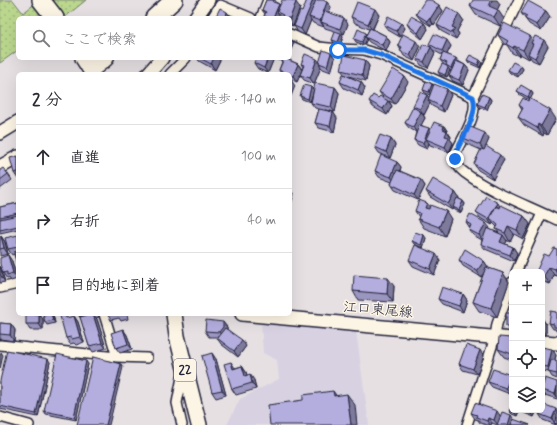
<!DOCTYPE html>
<html lang="ja">
<head>
<meta charset="utf-8">
<style>
  body { margin:0; font-family:Mynerve,"Klee One",sans-serif; background:#f2f2f3; color:#2b2b33 }
  .controls { position:absolute; right:12px; bottom:12px; display:grid; overflow:hidden; border-radius:6px; box-shadow:0 4px 16px #0002 }
  .controls button { width:36px; height:36px; display:grid; place-items:center; padding:0; border:0; border-bottom:1px solid #e1e1e2; background:#fff; color:#2b2b33; font:20px sans-serif }
  .stop { position:absolute; width:12px; height:12px; margin:-9px; border:3px solid #1a73e8; border-radius:50%; background:#fff }
  .stop.end { background:#1a73e8; border-color:#fff; box-shadow:0 1px 4px #0008 }
  .list { margin:0; padding:0; list-style:none }
  h2 { display:flex; justify-content:space-between; align-items:center; height:52px; margin:0; padding:0 16px; font-size:17px }
  h2 small { font-size:13px; font-weight:400; color:#7c7c81 }
  .list li { display:grid; grid-template-columns:26px 1fr auto; gap:12px; align-items:center; box-sizing:border-box; height:64px; padding:0 16px; border-top:1px solid #e1e1e2 }
  .list b { display:block; font-size:15px; white-space:nowrap }
  .list em { font-size:13px; font-style:normal; color:#7c7c81 }
  .icon { flex:none; width:22px; height:22px; fill:none; stroke:currentColor; stroke-width:2; stroke-linecap:round; stroke-linejoin:round }
  .map { position:relative; flex:none; width:557px; height:425px; overflow:hidden }
  .search { position:absolute; background:#fff; box-shadow:0 4px 16px #0002; left:16px; top:16px; width:276px; height:44px; display:flex; align-items:center; gap:10px; box-sizing:border-box; padding:0 14px; border-radius:6px; color:#7c7c81; font-size:15px }
  .panel { position:absolute; background:#fff; box-shadow:0 4px 16px #0002; left:16px; top:72px; width:276px; height:244px; border-radius:6px }
  .map>svg:first-child { display:block }
  .built { fill:#d7d1e2 }
  .grass { fill:url(#grass-dots); stroke:#6e7c64 }
  .lines { fill:none; stroke-linecap:round; stroke-linejoin:round }
  .street-casing { stroke:#22223b; stroke-width:12 }
  .secondary-casing { stroke:#22223b; stroke-width:16 }
  .primary-casing { stroke:#22223b; stroke-width:18 }
  .highway-casing { stroke:#22223b; stroke-width:20 }
  .street { stroke:#fcf5e5; stroke-width:9 }
  .secondary { stroke:#fcf5e5; stroke-width:13 }
  .primary { stroke:#fcf5e5; stroke-width:15 }
  .highway { stroke:#fcf5e5; stroke-width:17 }
  .wall { fill:#9b96c0; stroke:#22223b }
  .shaded-wall { fill:#7e7a9c; stroke:#22223b }
  .building { fill:#b4aedf; stroke:#22223b }
  .route { stroke:#1a73e8; stroke-width:5 }
  .labels { text-anchor:middle; dominant-baseline:central; stroke-width:3; stroke-linejoin:round; paint-order:stroke }
  .shield { fill:#fcf5e5; stroke:#63616e; stroke-width:1 }
  .shield-label { font-size:13px; font-weight:bold; fill:#22223b }
  .street-label { font-size:14px; fill:#22223b; stroke:#fcf5e5 }
</style>
</head>
<body>
<div class="map">
<svg width="557" height="425" viewBox="0 0 557 425">
  <defs>
    <pattern id="grass-dots" width="8" height="8" patternUnits="userSpaceOnUse"><rect width="8" height="8" fill="#bbd78e"/><path d="M2 2h.1M6 6h.1" fill="none" stroke="#a0b87b" stroke-width="1.8" stroke-linecap="round"/></pattern>
  </defs>
  <rect width="100%" height="100%" fill="#e6e0e3"/>
  <filter id="ink" filterUnits="userSpaceOnUse"><feTurbulence type="fractalNoise" baseFrequency=".025" numOctaves="2"/><feDisplacementMap in="SourceGraphic" scale="8" xChannelSelector="R" yChannelSelector="G"/><feConvolveMatrix kernelMatrix="1 2 1 2 8 2 1 2 1" color-interpolation-filters="sRGB"/></filter>
  <g filter="url(#ink)">
    <path class="built" d="M261,322l95,9 13,94h-142l13,-26 39,-20 -2,-19 -14,-7z"/>
    <path class="grass" d="M0,0h13l10,13 17,-13h46l-22,18h-46v32l-18,13z"/>
    <g class="lines">
      <g class="street-casing">
        <path id="street" d="M212,18l8,-13 31,13
          M261,18l7,-18
          M290,34l29,13 19,2 26,1 17,5 92,42c6,16 -10,40 -17,55 -2,9 2,16 9,21 25,19 64,33 92,47
          M170,74l16,-16
          M473,97l46,-97
          M516,272l26,-59
          M0,288l18,-4
          M104,314l13,43
          M0,345l117,12 30,1
          M0,417l29,8
          M182,425l-5,-22 6,-31
          M467,425l28,-88 2,-13 15,-42"/>
      </g>
      <g class="secondary-casing">
        <path id="secondary" d="M195,18l13,-18
          M148,74l14,-16
          M0,133l18,-11
          M0,167l18,-10
          M242,314l270,25
          M542,342l15,1"/>
      </g>
      <g class="primary-casing">
        <path id="primary" d="M174,314l3,22 22,89"/>
      </g>
      <g class="highway-casing">
        <path id="highway" d="M41,0l14,18
          M154,18l20,-18
          M84,58l7,11 14,-11"/>
      </g>
      <use href="#street" class="street"/>
      <use href="#secondary" class="secondary"/>
      <use href="#primary" class="primary"/>
      <use href="#highway" class="highway"/>
    </g>
    <path class="wall" d="M266,0h9l2,3 2,1 1,2 20,2 -7,18 -3,-1v-7h-8l-2,-2 -1,2h-14l-1,-2 1,-2 -3,-4z
      M327,2l4,5 -2,5 19,12 -4,10 -19,-6 -1,-2v1l-11,-4 -2,-3 -6,15 -7,-3 -4,-6 8,-14z
      M500,4l-3,6 7,9 -4,7 -24,-11 -6,-9z
      M439,5l4,6 -9,14 -1,-1 -2,2 -11,-7 -4,-5z
      M546,11l4,6 -9,14 -12,-7 -8,-11z
      M459,14l4,6 -6,11 2,3 -3,5 -15,-8 -4,-6z
      M379,15l-6,14 13,7 4,6 -4,9 -17,-9 -2,-3 -3,6 -8,-3 -2,-3 13,-5 2,-5 -14,-6 -4,-6z
      M401,23l4,5 -5,9 -12,-7 -4,-5z
      M424,23l4,6 -6,10 -11,-9 -4,-6z
      M341,34l2,3 -3,8 -6,-2 -2,-3z
      M498,35l35,5 15,6 -9,17 -7,-3 -2,-3 -1,2 -9,-5 -1,2 -7,-3 -5,-8 -3,-1z
      M429,44l22,2 -4,8 11,7 7,4 4,5 -6,15 -10,-4 -4,-5 2,-4 -1,-2 -3,7 -7,-2 -2,-3 6,-7 -4,-5 2,-5 -9,-5 2,3 -7,15 -7,-3 -4,-6 14,-12z
      M398,45l22,2 -6,14 -10,-5z
      M331,53l4,5 -4,14 -8,-3 -2,-2 -7,17 -10,-4 -4,-5 -3,7 -7,-3v-5h-9l-2,-4 3,-8 -7,-4h13l-1,1 11,5 4,5 1,-2 -2,-3 18,-2z
      M197,58h24l-6,12 -16,-9z
      M274,58l-6,15 -10,-4 -4,-6z
      M365,60l4,6 -3,15 -21,-6 16,7 4,6 -3,8 -18,-8 -4,-6 5,-7 -4,-5z
      M467,60l15,2 -2,6 -11,-5z
      M521,66l2,3 -5,8 -8,-4 -2,-3z
      M408,82l-13,22 -6,-3 3,5 -5,9 -14,-8 -4,-6 14,-4 -4,-5z
      M432,84l2,2 13,3 4,6 -7,17 -12,-6 -2,-3 -6,12 -1,-1 2,4 -4,7 9,5 14,-4 7,11 -1,2 3,4 -4,9 -19,-7 -1,-2 -2,6 -9,-4 -4,-5 2,-8 -7,-4 -4,-5 10,-14 -2,-3 14,-11 2,3 1,-3 -5,-2 -2,-3z
      M311,87l3,3 -4,12 -8,-3 -2,-3z
      M335,87l4,6 -4,19 -10,-2 8,2 4,6 -3,14 -15,-4 -4,-5 4,-14 -4,-1 -4,-5z
      M517,91h14l2,3 -3,5 26,20 -9,16 -3,-2 -1,3 -19,-11 -6,-8 4,-7 -3,-5 9,-4 1,-1 -10,-6z
      M489,97l2,3 -4,10 -8,-3 -2,-3z
      M461,137l28,2 -5,11 20,10 -11,19 -15,-9 -4,-6 7,-14 -16,-7z
      M391,139l4,6 -5,13 -11,-5 -4,-6z
      M18,156v23l-4,-6z
      M397,162l4,5 -1,4 21,9 4,6 -7,14 -23,-10 -4,-6 1,-2 -13,-5 -4,-6z
      M0,170l8,4 4,6 -12,9z
      M426,191l29,1 4,6h-1l5,3 2,3 -4,9 -6,-3 -2,-3 -1,3 -22,-13z
      M18,203v26l-18,4v-26z
      M500,206l24,10 6,8 -7,15 -9,-5 -4,8 -4,-2 1,1 -2,3 8,3 4,6 -3,8 -29,-12 -4,-5 1,-4 -9,-5 -4,-5 1,-2 -4,-6 24,6 -1,1 10,4 -3,-4 1,-2 -4,-4 -1,2 -12,-7 -4,-6z
      M430,207l21,12 -6,17 -21,-8 -6,-9 1,-2 -4,-6z
      M18,235v34l-4,-15 -2,1 -4,-6z
      M1,236l4,6 3,12 -8,2v-19z
      M426,238l-3,10 -9,-4 -2,-3z
      M557,249v27l-3,-1 -4,9 -8,-3v-9l7,-16z
      M409,260h31l-6,15 -21,-9z
      M459,260l25,1 4,6v1l15,5 6,9 -12,35 -18,-6 -6,-9 10,-27 -2,2 -18,-11z
      M12,261l5,18 -6,2 -2,-3 -2,1 -4,-6z
      M0,266l5,16 -5,1z
      M394,286l-1,16 -35,-2 -5,-9z
      M463,294l4,6 -4,12 -21,-8 -4,-5z
      M557,312v20l-2,-3h-2l-4,-6z
      M512,313v16h-4l-2,-3z
      M78,314h20l1,3 -3,1 1,1 9,29 -13,4 -4,-6 -8,-27z
      M107,314h20l1,5 -7,2 -2,-3 -8,2z
      M53,315l2,8 -8,2 -2,-3z
      M74,316l4,6 6,20 -8,3 -2,-2 -4,1 -4,-6 2,-20z
      M542,318l4,6v11h-4z
      M43,319v11h-13l-4,-6z
      M0,323l11,1 4,6 -1,11 -14,-2z
      M227,327v2l19,17 -8,11 -17,-13 -4,-6 1,-1h-9l-4,-6z
      M123,329l4,6 5,14 -12,4 -4,-5z
      M512,338v22l-8,-3 -6,-8z
      M542,347l14,8 -1,5 2,1v18l-5,-2 -3,-5 -7,-1z
      M484,356l-7,18 -14,-4 -4,-6z
      M216,359l10,36 -10,3 -4,-6z
      M50,362l-12,55 -38,-8v-28z
      M88,364l-12,56 -30,-6 -2,-3z
      M242,366l4,6 1,3 7,5 2,9 -20,6 -4,-6 3,-21z
      M511,375l1,2v12l-2,5 -18,-7 -4,-5z
      M557,382v17l-12,-4 -3,7v-17z
      M512,410h6l1,1 -2,5 -5,-2 -3,-3z
      M522,410h15l-3,7 -10,-4z
      M557,411v14h-1l-13,-5 -4,-6z
      M471,413l29,3 30,9h-33l-5,-2 -1,2h-4l-7,-2 -2,-3 -3,-1z"/>
    <path class="shaded-wall" d="M313,0h6l-10,17 2,3 -6,15 -4,-6z
      M492,0h5l3,4 -5,11 -6,-9z
      M296,2l4,6 -7,18 -3,-4v-4z
      M327,2l4,5 -6,16 -4,-1 3,4v1l-4,-6z
      M279,4l4,6 -6,2 3,4 -1,2h-6z
      M439,5l4,6 -9,14 -4,-6z
      M375,9l4,6 -7,15 -4,-6z
      M498,10l6,9 -4,7 -6,-9z
      M546,11l4,6 -9,14 -4,-6z
      M227,12l4,6 -5,-2z
      M459,14l4,6 -6,11 2,3 -3,5 -4,-6v-6z
      M344,18l4,6 -4,10 -4,-5z
      M429,18l4,6 -2,2 -4,-5z
      M401,23l4,5 -5,9 -4,-6z
      M424,23l4,6 -6,10 -4,-6z
      M366,33l2,3 -3,1 2,2 -3,6 -2,-3z
      M341,34l2,3 -3,8 -2,-3z
      M386,36l4,6 -4,9 -4,-6z
      M530,36l6,9 -5,-2 4,4 -7,7 2,3 -1,2 -6,-9z
      M290,38l4,5 -4,9z
      M447,40l4,6 -5,10 -4,-5z
      M544,40l4,6 -9,17 -4,-5z
      M416,41l4,6 -6,14 -4,-6z
      M514,46l6,8 -1,2 -6,-8z
      M431,47l4,6 -7,15 -4,-6z
      M331,53l4,5 -4,14 -4,-6z
      M214,58h7l-6,12 -4,-6z
      M268,58h6l-6,15 -4,-5z
      M456,58l4,6 -5,9 -4,-5z
      M317,59l4,5 -2,-1 2,4 -7,17 -4,-6z
      M365,60l4,6 -3,15 -4,-6z
      M480,60l2,2 -2,6 -2,-3z
      M298,64l4,6 -5,12 -4,-6z
      M465,65l4,5 -6,15 -4,-5z
      M521,66l2,3 -5,8 -2,-3z
      M448,68l2,2 -3,7 -2,-2z
      M404,76l4,6 -13,22 -4,-5z
      M291,80l4,6 -4,10 -1,-1v-13z
      M361,82l4,6 -3,8 -4,-6z
      M432,84l2,3 -3,8 -2,-3z
      M311,87l3,3 -4,12 -2,-3z
      M335,87l4,6 -4,19 -4,-5z
      M447,89l4,6 -7,17 -4,-6z
      M531,91l2,3 -3,6 -2,-3z
      M427,95l4,6 -3,-1 2,3 -6,12 -4,-6z
      M489,97l2,3 -4,10 -2,-3z
      M388,101l4,5 -5,9 -4,-6z
      M550,110l6,9 -9,16 -6,-9z
      M333,112l4,6 -3,14 -4,-6z
      M421,112l4,6 -8,15 -4,-6z
      M538,124l6,9 -1,3 -6,-8z
      M444,126l7,11 -1,2 3,4 -4,9 -4,-5v-11l-2,-7z
      M429,128l4,6 -7,5 3,4 -2,6 -4,-6z
      M485,133l4,6 -5,12 -4,-6z
      M391,139l4,6 -5,13 -4,-6z
      M500,155l4,5 -11,19 -4,-5z
      M397,162l4,5 -6,16 -4,-6z
      M421,180l4,6 -7,14 -4,-5z
      M292,192l2,3 -4,11v-8z
      M455,192l4,6 -7,12 -4,-6z
      M463,201l2,3 -4,9 -2,-3z
      M427,203l6,8 -8,-3z
      M498,203l4,6 -12,9 3,5 -1,2 -4,-6z
      M446,211l5,8 -6,17 -6,-9z
      M524,216l6,8 -7,15 -6,-9z
      M486,223l4,5 -7,13 -4,-6z
      M508,226l6,8 -4,8 -5,-9z
      M424,235l2,3 -3,10 -2,-3z
      M503,235l4,6 -3,6 -4,-5z
      M1,236l4,6 3,12 -4,-6z
      M513,247l4,6 -3,8 -4,-6z
      M436,254l4,6 -6,15 -4,-6z
      M8,255l4,6 5,18 -4,-6z
      M484,261l4,6 -7,10 -4,-6z
      M0,266l5,16 -4,-6 -1,-2z
      M549,267l5,8 -4,9 -6,-8z
      M556,267l1,2v4l-2,-4z
      M503,273l6,9 -12,35 -6,-9z
      M388,278l6,8 -1,16 -6,-8z
      M463,294l4,6 -4,12 -4,-6z
      M39,314l4,5v11l-4,-6z
      M51,314l2,1 2,8 -2,-3z
      M93,314l4,5 9,29 -4,-5z
      M74,316l4,6 6,20 -4,-5z
      M542,318l4,6v11l-4,-5z
      M223,322l4,5v6l-4,5 -4,-6z
      M11,324l4,6 -1,11 -4,-6z
      M123,329l4,6 5,14 -4,-5z
      M242,340l4,6 -8,11 -4,-6z
      M552,349l4,6 -4,18 -4,-6z
      M480,350l4,6 -7,18 -4,-5z
      M1,352l2,3 -3,14v-11z
      M212,353l4,6 10,36 -4,-5z
      M48,359l2,3 -12,55 -2,-3z
      M86,361l2,3 -12,56 -2,-3z
      M231,362l4,6 2,7 -4,-6z
      M121,364l2,3 -14,58h-3z
      M242,366l4,6 3,9 -4,-5z
      M250,374l4,6 2,9 -4,-6z
      M511,375l1,2v12l-2,5 -4,-6z
      M557,386v11l-2,-3z
      M333,391l8,11 -7,-6z
      M542,391l3,4 -3,7z
      M347,394l8,11 2,20h-6z
      M556,409l1,2v11l-3,1 2,2 -4,-6z
      M516,410h2l1,1 -2,5 -2,-3z
      M534,410h3l-3,7 -2,-3z
      M497,411l4,6 -3,8 -4,-5z
      M511,415l4,6 -1,4h-6z
      M488,418l4,5 -1,2h-1l-3,-4z"/>
    <path class="building" d="M266,0h8l-1,2 6,2 -6,14h-4l-5,-2 2,-4 -4,-2z
      M282,0h9l5,2 -6,16h-8l1,-3 -6,-3z
      M307,0h6l-12,29 -7,-3 6,-15 2,1z
      M316,0h7l4,2 -7,19 -11,-4z
      M425,0h6l8,5 -9,14 -1,-1 -2,3 -11,-7z
      M473,0h19l-3,6 9,4 -4,7 -24,-11z
      M528,1l18,10 -9,14 -12,-6 2,-3 -6,-3z
      M357,2l18,7 -7,15 -17,-7z
      M447,7l12,7 -7,13 3,1 -3,5 -15,-8z
      M220,8l7,4 -1,4 5,2h-16z
      M325,11l19,7 -4,11 -19,-7z
      M388,16l13,7 -5,8 -12,-6z
      M411,16l13,7 -6,10 -11,-9z
      M504,23l26,13 -7,14 -9,-4 -1,2 -7,-4 2,-3 -10,-6z
      M370,28l16,8 -4,9 -17,-8z
      M358,29l8,4 -4,9 -8,-3z
      M335,32l6,2 -3,8 -6,-2z
      M403,34l13,7 -6,14 -10,-4 2,-4 -4,-2z
      M434,34l13,6 -5,11 -13,-7z
      M535,36l9,4 -9,18 -7,-4 5,-10 -2,-1z
      M423,44l8,3 -7,15 -7,-3z
      M323,50l8,3 -4,13 -8,-3z
      M443,53l13,5 -5,10 -5,-3 1,-2 -7,-3z
      M305,54l12,5 -7,19 -10,-3 4,-10 -3,-1z
      M344,55l21,5 -3,15 -21,-5z
      M470,55l10,5 -2,5 -11,-5z
      M200,58h14l-3,6z
      M256,58h12l-4,10 -10,-5z
      M284,58l14,6 -5,12 -3,-1v-1h-3l-8,-4z
      M456,61l9,4 -6,15 -10,-4z
      M513,62l8,4 -5,8 -8,-4z
      M442,64l5,2 1,2 -3,7 -7,-3z
      M393,69l11,7 -13,23 -12,-7z
      M343,74l18,8 -3,8 -18,-8z
      M426,81l6,3 -3,8 -6,-2z
      M315,83l20,4 -4,20 -20,-4z
      M434,84l13,5 -7,17 -12,-6z
      M304,85l7,2 -3,12 -8,-3z
      M521,85l10,6 -3,6 -11,-6z
      M420,92l7,3 -7,14 -7,-3z
      M482,94l7,3 -4,10 -8,-3z
      M373,95l5,3 2,-2 8,5 -5,8 -14,-8z
      M523,98l5,3 1,-3 21,12 -9,16 -3,-2 -1,4 -19,-11 5,-9 -4,-3z
      M413,107l8,5 -8,15 -8,-4z
      M319,109l14,3 -3,14 -15,-3z
      M434,122l10,4 -1,3 4,2 -2,5 4,1 -4,10 -19,-8z
      M419,125l10,3 -6,15 -9,-3z
      M466,125l19,8 -5,12 -19,-8z
      M380,135l11,4 -5,13 -11,-5z
      M486,146l14,9 -11,19 -15,-10 7,-15 3,1z
      M381,155l16,7 -6,15 -16,-6z
      M18,156v16l-4,1 -4,-15z
      M3,168l5,6 -8,6v-10z
      M397,170l24,10 -7,15 -23,-11z
      M433,179l22,13 -7,12 -22,-13z
      M290,191l2,1 -2,6z
      M486,196l12,7 -2,3 -8,13 -12,-7z
      M457,198l6,3 -4,9 -6,-3z
      M419,200l8,3 -2,5 4,1 1,-4 16,6 -7,16 -21,-8 2,-6 -5,-2z
      M18,203v10l-18,4v-10z
      M501,205l23,11 -7,14 -9,-4 -3,7 -9,-4 2,-4 -8,-7 6,-12 4,2z
      M470,214l16,9 -7,12 -10,-5 2,-5 -5,-3z
      M18,215v11l-18,4v-11z
      M487,228l16,7 -3,7 13,5 -3,8 -29,-11z
      M415,232l9,3 -3,10 -9,-4z
      M18,235v12l-10,2 -3,-11z
      M1,236l3,12 -4,1v-12z
      M415,245l21,9 -6,15 -21,-9z
      M554,248l3,1v19l-1,-1 -1,2 -6,-2 -5,9 -2,-1v-3h-6l8,-18 5,2z
      M465,249l19,12 -7,10 -18,-11z
      M18,251v18l-4,-17z
      M8,255l5,18 -6,2v-3l-4,1 -3,-9v-6z
      M486,267l17,6 -12,35 -18,-6z
      M354,275l34,3 -1,16 -34,-3z
      M442,287l21,7 -4,12 -21,-7z
      M551,311l6,1v15h-3v-3l-5,-1z
      M506,313h6v13h-6z
      M26,314h13v10h-13z
      M45,314h6l2,6 -8,2 -2,-7z
      M65,314l1,4 8,-2 6,21 -8,2 -1,-2 -5,1 -6,-22z
      M78,314h7l-6,2z
      M91,314h2l9,29 -13,3 -9,-29z
      M206,320l17,2v5l-4,5 -14,-1z
      M0,323l11,1 -1,11 -10,-1z
      M225,328l17,12 -8,11 -17,-13z
      M123,329l5,15 -12,4 -5,-15z
      M499,337l13,1v16l-14,-5z
      M466,345l14,5 -7,19 -14,-5z
      M542,347l10,2 -4,18 -6,-1z
      M7,350l41,9 -12,55 -36,-8v-25z
      M212,353l10,37 -10,2 -10,-36z
      M57,354l29,7 -12,56 -30,-6z
      M93,357l28,7 -15,61h-29z
      M551,360l6,1v13l-9,-2z
      M231,362l2,7 9,-3 3,10 5,-2 2,9 -20,6 -8,-25z
      M493,369l18,6 -5,13 -18,-6z
      M545,378l12,4v4l-2,8 -13,-4v-5h1z
      M333,391l1,5 13,-2 4,31h-81l-2,-20 35,-5v-5z
      M475,403l22,8 -3,9 -6,-2 -1,3 -11,-4 1,-2 -6,-2z
      M543,404l13,5 -4,10 -13,-5 2,-4h1v-3z
      M511,406h1v4h4l-1,3 -6,-2z
      M523,410h11l-2,4z
      M502,412l9,3 -3,10h-11z
      M557,417v7l-3,-1z
      M513,419l17,6h-19z"/>
  </g>
  <g class="lines" filter="url(#ink)">
    <path class="route" d="M338,50h26l17,5 92,42c6,16 -10,40 -17,55l-1,7"/>
  </g>
  <g class="labels">
    <rect class="shield" x="174" y="359" width="22" height="22" rx="3"/>
    <g class="shield-label">
      <text x="185" y="370">22</text>
    </g>
    <g class="street-label">
      <text transform="translate(378 310) rotate(5)">江口東尾線</text>
    </g>
  </g>
</svg>
<div class="controls">
<button>+</button>
<button>−</button>
<button><svg class="icon" aria-label="locate" viewBox="0 0 24 24"><circle cx="12" cy="12" r="6"/><path d="M12 2v4M12 18v4M2 12h4M18 12h4"/></svg></button>
<button><svg class="icon" aria-label="layers" viewBox="0 0 24 24"><path d="M12 4l9 5-9 5-9-5zM3 14l9 5 9-5"/></svg></button>
</div>
<div class="stop" style="left:338px;top:50px"></div>
<div class="stop end" style="left:455px;top:159px"></div>
<div class="search"><svg class="icon" aria-label="search" viewBox="0 0 24 24"><circle cx="10" cy="10" r="6"/><path d="M15 15l6 6"/></svg>ここで検索</div>
<section class="panel">
<h2>2 分<small>徒歩 · 140 m</small></h2>
<ul class="list">
<li><svg class="icon" aria-label="ahead" viewBox="0 0 24 24"><path d="M12 20V5M6 11l6-6 6 6"/></svg><div><b>直進</b></div><em>100 m</em></li>
<li><svg class="icon" aria-label="right" viewBox="0 0 24 24"><path d="M7 20v-9h11M14 6l5 5-5 5"/></svg><div><b>右折</b></div><em>40 m</em></li>
<li><svg class="icon" aria-label="arrive" viewBox="0 0 24 24"><path d="M6 21V4h12l-3 4 3 4H6"/></svg><div><b>目的地に到着</b></div></li>
</ul>
</section>
</div>
</body>
</html>
